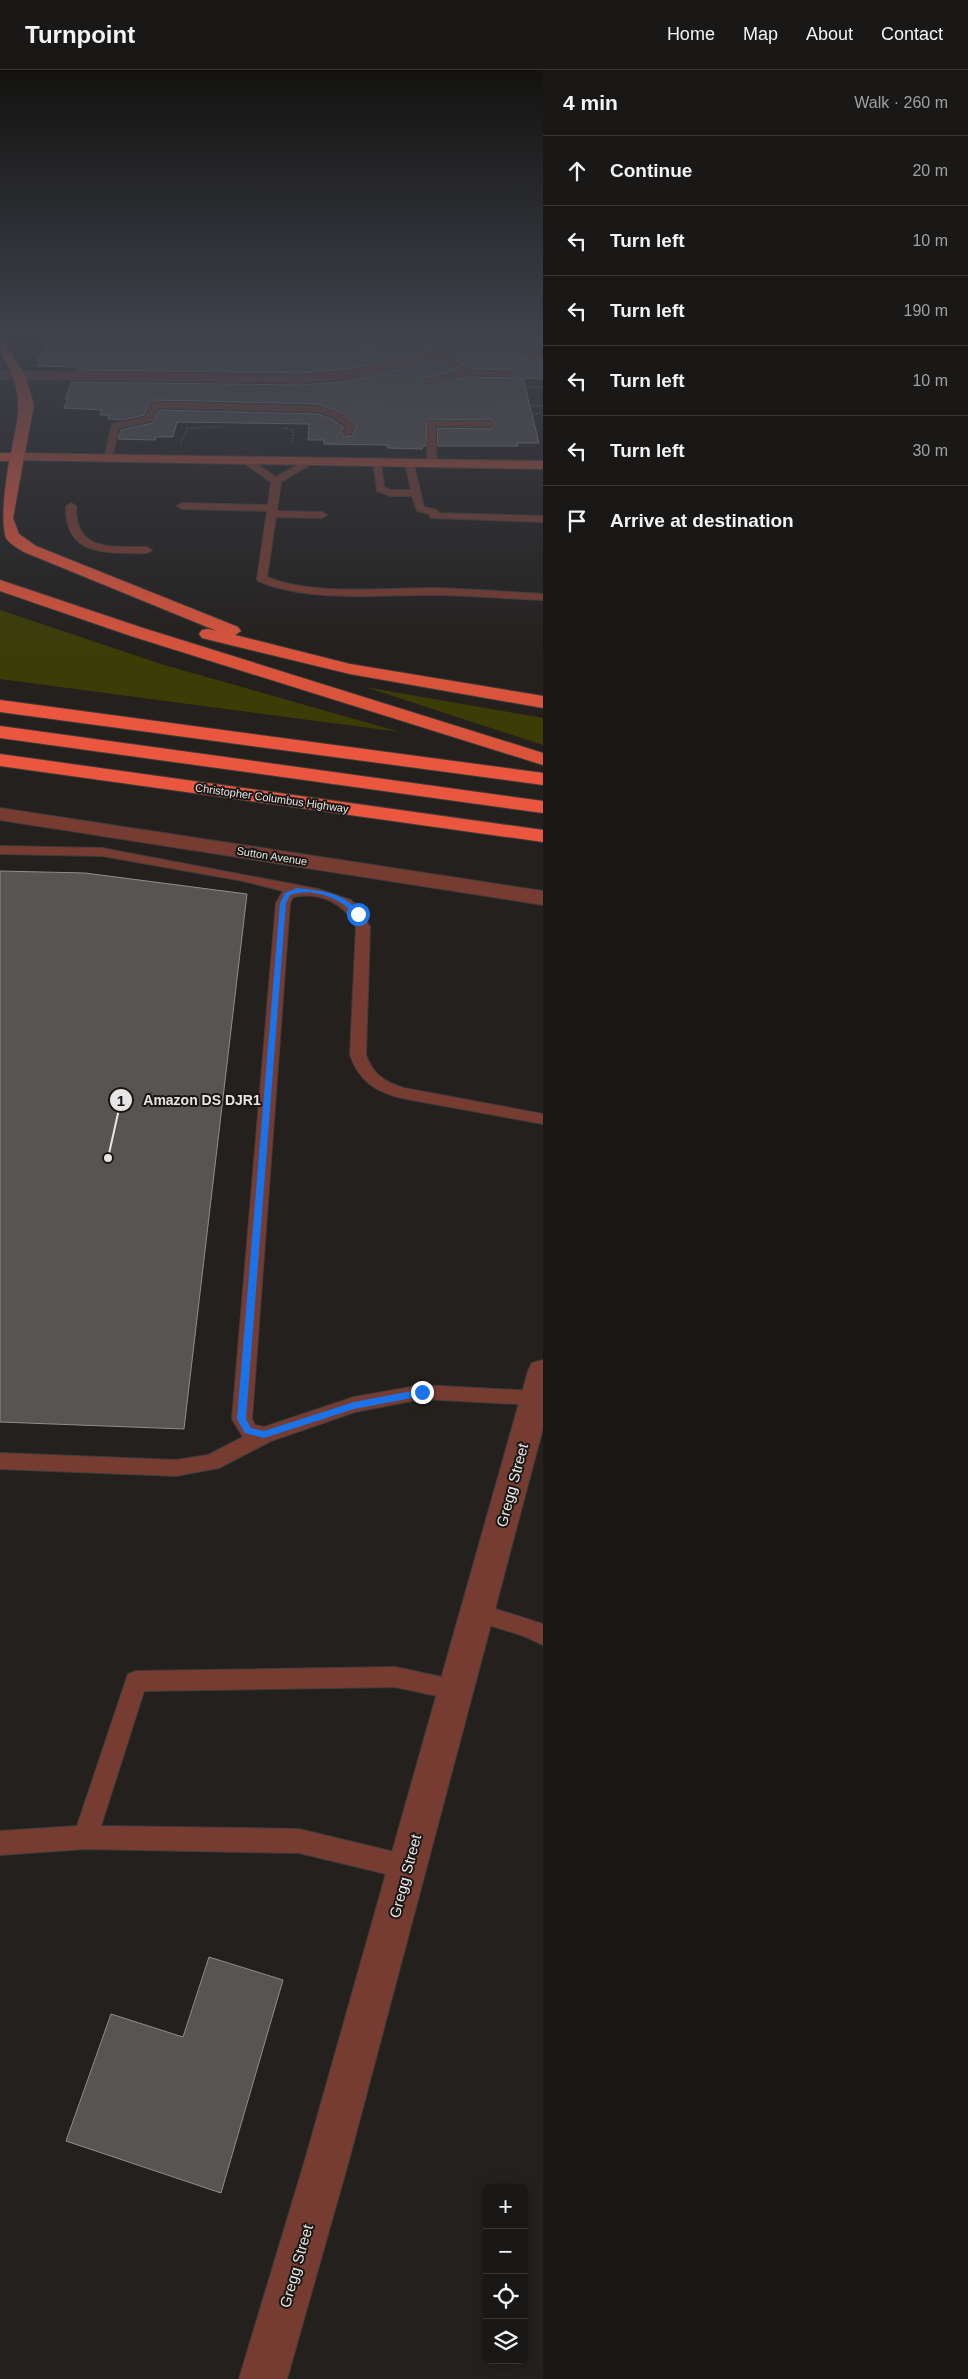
<!DOCTYPE html>
<html lang="en">
<head>
<meta charset="utf-8">
<style>
  body { margin:0; font-family:Helvetica,sans-serif; background:#23211f; color:#f1f3f6 }
  .controls { position:absolute; right:15px; bottom:15px; display:grid; overflow:hidden; border-radius:8px; box-shadow:0 2px 12px #0003 }
  .controls button { width:45px; height:45px; display:grid; place-items:center; padding:0; border:0; border-bottom:1px solid #383735; background:#1a1816; color:#f1f3f6; font:25px sans-serif }
  .stop { position:absolute; width:15px; height:15px; margin:-11px; border:4px solid #1a73e8; border-radius:50%; background:#fff }
  .stop.end { background:#1a73e8; border-color:#fff; box-shadow:0 1px 5px #0008 }
  .list { margin:0; padding:0; list-style:none }
  h2 { display:flex; justify-content:space-between; align-items:center; height:65px; margin:0; padding:0 20px; font-size:21px }
  h2 small { font-size:16px; font-weight:400; color:#9fa0a1 }
  .list li { display:grid; grid-template-columns:32px 1fr auto; gap:15px; align-items:center; box-sizing:border-box; height:70px; padding:0 20px; border-top:1px solid #383735 }
  .list b { display:block; font-size:19px; white-space:nowrap }
  .list em { font-size:16px; font-style:normal; color:#9fa0a1 }
  .icon { flex:none; width:28px; height:28px; fill:none; stroke:currentColor; stroke-width:2; stroke-linecap:round; stroke-linejoin:round }
  .map { position:relative; flex:none; width:543px; height:2309px; overflow:hidden }
  header { display:flex; align-items:center; gap:30px; box-sizing:border-box; height:70px; padding:0 25px; background:#1a1816; border-bottom:1px solid #383735 }
  header strong { font-size:24px }
  nav { display:flex; gap:28px; margin-inline-start:auto; font-size:18px }
  main { display:flex }
  aside { flex:1; background:#1a1816 }
  .map>svg:first-child { display:block }
  .green { fill:#3c3d06 }
  .building { fill:#575452; stroke:#918d8a }
  .lines { fill:none; stroke-linecap:round; stroke-linejoin:round }
  .service-casing { stroke:#3f3c3a; stroke-width:2 }
  .minor-casing { stroke:#3f3c3a; stroke-width:2 }
  .secondary-casing { stroke:#3f3c3a; stroke-width:2 }
  .primary-casing { stroke:#3f3c3a; stroke-width:2 }
  .trunk-casing { stroke:#3f3c3a; stroke-width:2 }
  .motorway-casing { stroke:#3f3c3a; stroke-width:2 }
  .path { stroke:#6e6b6a; stroke-width:2; stroke-dasharray:1 2; stroke-linecap:butt }
  .service { fill:#763c31; fill-rule:evenodd }
  .minor { fill:#763c31; fill-rule:evenodd }
  .secondary { fill:#a54837; fill-rule:evenodd }
  .primary { fill:#c9513b; fill-rule:evenodd }
  .trunk { fill:#da543c; fill-rule:evenodd }
  .motorway { fill:#ea573e; fill-rule:evenodd }
  .route { fill:#1a73e8 }
  .labels { text-anchor:middle; dominant-baseline:central; stroke-width:4; stroke-linejoin:round; paint-order:stroke }
  .far-street-label { font-size:11px; fill:#e8e6e5; stroke:#1a1715 }
  .near-street-label { font-size:15px; fill:#e8e6e5; stroke:#1a1715 }
  .leader { fill:none; stroke:#e8e6e5; stroke-width:2 }
  .callout-dot { fill:#e8e6e5; stroke:#1a1715; stroke-width:2 }
  .mark-label { font-size:15px; text-anchor:middle; font-weight:bold; fill:#111 }
  .callout-label { font-size:14px; text-anchor:middle; font-weight:bold; fill:#e8e6e5; stroke:#1a1715; stroke-width:4; stroke-linejoin:round; paint-order:stroke }
</style>
</head>
<body>
<header>
<strong>Turnpoint</strong>
<nav><a>Home</a><a>Map</a><a>About</a><a>Contact</a></nav>
</header>
<main>
<div class="map">
<svg width="543" height="2309" viewBox="0 0 543 2309">
  <rect width="100%" height="100%" fill="#23201e"/>
  <path class="green" d="M0,540l164,55 236,67 -400,-53z
    M365,617l178,31v27z"/>
  <path class="building" d="M109,263h81l2,6 155,2 22,4 6,-5 -27,-7h167l28,3v11l-69,-6 -125,28 -48,4 -224,-3 2,-3 -41,-1 3,-5h-3l13,-25 57,1z
    M474,283l69,6v20l-20,-1 16,65h-22l1,3h-80l-1,-18 53,1 6,-5 -6,-5 -63,1 -1,26h-4v3l-34,-1v-3l-64,-1v-4h-16l1,-16 -132,-2 -4,15h-17l-1,3 -37,-1 3,-9 31,-7 7,-13 159,4 14,5 12,8 -3,5 3,5 8,-1 5,-10 -17,-14 -22,-8 -163,-4 -6,4 -5,11 -21,5 -15,-1 1,-4h-9l2,-5 -38,-2 4,-9h-3l7,-17 229,3 48,-4 87,-20 19,10 -30,7 -1,7 43,-8 47,1 6,-3 -6,-5 -44,-1 -19,-11z
    M0,801l85,2 162,21 -63,535 -184,-7z
    M209,1887l74,23 -62,213 -155,-52 45,-127 72,23z"/>
  <g class="lines">
    <g class="service-casing">
      <path id="service" d="M192,263l155,2 26,6 -4,2 -22,-4 -152,-2h-3z
        M432,283h6l31,18 45,1 4,2 -4,2 -47,-1 -39,9h-3v-4l35,-8 -28,-15z
        M155,332l163,4 21,7 16,13 -5,9h-6l-1,-2 3,-7c-8,-7 -17,-12 -28,-14l-160,-4 -6,13 -33,7 -7,30 -8,2 8,-36 33,-7 6,-12z
        M428,351h62l4,3 -4,3 -55,-1 2,37 -5,3 -5,-3z
        M242,388h6l28,19 33,-18 8,2 -36,21 -4,29 45,1 5,3 -5,3 -46,-1 -9,60c45,19 120,11 168,11 36,1 72,4 108,6v6c-36,-1 -71,-5 -107,-5 -55,-1 -126,8 -178,-14l-1,-2 10,-68 -85,-2 -5,-3 5,-3 86,2 3,-23 -29,-20z
        M373,390l8,2 3,25 7,3h20l-6,-27 8,-2 11,46 13,3 2,3 104,3v6l-112,-4 -2,-4 -12,-3 -5,-15h-22l-13,-5z
        M71,433l5,3c-1,47 36,40 71,41l5,3c-5,5 -15,3 -22,3 -36,0 -65,-4 -64,-47z
        M0,776l102,2 216,41 33,11 9,9 10,18 -4,128c7,19 18,27 38,33l139,26v10l-142,-26c-26,-7 -42,-17 -51,-43l6,-128c-11,-24 -37,-36 -63,-30l-3,6 -38,516 3,6 9,2 90,-30 68,-12 113,6 7,2v10l-7,2 -113,-6 -67,13 -84,29 -52,27 -43,8 -176,-7v-16l176,7 32,-5 35,-18 -11,-18 44,-516 7,-12 -40,-10 -141,-25 -102,-2z
        M477,1533l66,21v21l-19,-9 -55,-17 -3,-7 3,-7z
        M395,1597l61,13 8,3 3,7 -3,7 -8,3 -61,-13 -251,4 -43,135 198,3 108,26 9,4 3,8 -3,8 -9,4 -108,-26 -214,-4 -85,6v-24l77,-5 51,-152 8,-3z"/>
    </g>
    <g class="minor-casing">
      <path id="minor" d="M474,273l69,6v8l-69,-6 -125,28 -48,4 -301,-4v-8l301,4 48,-4z
        M0,738l543,83v14l-543,-85z
        M543,1290v68l-194,732 -62,219h-48l66,-219 223,-789 4,-8z"/>
    </g>
    <g class="secondary-casing">
      <path id="secondary" d="M17,383l526,8v8l-531,-9 -2,-3z"/>
    </g>
    <g class="primary-casing">
      <path id="primary" d="M0,271l4,1 21,33 9,30 -10,52 -7,4h-17v-8h11c6,-30 12,-47 2,-76 -5,-16 -13,-18 -13,-36z"/>
    </g>
    <g class="trunk-casing">
      <path id="trunk" d="M17,383l7,4 -11,61 6,16 17,12 202,81 3,4 -6,4 115,29 193,32v12l-193,-34 -148,-36 -3,-4 3,-4 6,-1 9,2 -193,-79c-6,-4 -14,-8 -18,-14 -6,-18 0,-60 4,-81z
        M0,510l143,48 400,125v12l-412,-129 -131,-45z"/>
    </g>
    <g class="motorway-casing">
      <path id="motorway" d="M0,630l543,73v12l-543,-73z
        M0,656l543,75v12l-543,-75z
        M0,684l543,76v12l-543,-76z"/>
    </g>
    <path class="path" d="M526,317h17
      M490,321l-3,5 17,8 39,2
      M354,335h15l15,-4 3,-5 -9,-7
      M504,348l39,-5
      M284,358l10,2 -3,14
      M181,372l7,-14 37,-1"/>
    <use href="#service" class="service"/>
    <use href="#minor" class="minor"/>
    <use href="#secondary" class="secondary"/>
    <use href="#primary" class="primary"/>
    <use href="#trunk" class="trunk"/>
    <use href="#motorway" class="motorway"/>
  </g>
  <linearGradient id="sky" x2="0" y2="1"><stop stop-color="#131210"/><stop offset="0.45" stop-color="#3f424c"/><stop offset="1" stop-color="#3f424c" stop-opacity="0"/></linearGradient>
  <rect width="543" height="586" fill="url(#sky)"/>
  <path class="route" d="M297,818c26,3 47,4 64,26l-6,1c-14,-17 -43,-28 -65,-20l-4,8 -40,516 5,9 13,3 90,-29 68,-13 4,3 -4,4 -68,13 -90,29 -19,-5 -8,-14 43,-516 5,-10z"/>
  <g class="labels">
    <g class="far-street-label">
      <text transform="translate(272 728) rotate(8)">Christopher Columbus Highway</text>
      <text transform="translate(272 786) rotate(9)">Sutton Avenue</text>
    </g>
    <g class="near-street-label">
      <text transform="translate(512 1415) rotate(-75)">Gregg Street</text>
      <text transform="translate(405 1806) rotate(-75)">Gregg Street</text>
      <text transform="translate(296 2196) rotate(-74)">Gregg Street</text>
    </g>
  </g>
  <path class="leader" d="M108 1088L121 1030"/>
  <g class="callout-dot">
    <circle cx="108" cy="1088" r="5"/>
    <circle cx="121" cy="1030" r="12"/>
  </g>
  <g class="mark-label">
    <text x="121" y="1036">1</text>
  </g>
  <g class="callout-label">
    <text x="202" y="1035">Amazon DS DJR1</text>
  </g>
</svg>
<div class="controls">
<button>+</button>
<button>−</button>
<button><svg class="icon" aria-label="locate" viewBox="0 0 24 24"><circle cx="12" cy="12" r="6"/><path d="M12 2v4M12 18v4M2 12h4M18 12h4"/></svg></button>
<button><svg class="icon" aria-label="layers" viewBox="0 0 24 24"><path d="M12 4l9 5-9 5-9-5zM3 14l9 5 9-5"/></svg></button>
</div>
<div class="stop" style="left:358px;top:844px"></div>
<div class="stop end" style="left:422px;top:1322px"></div>
</div>
<aside>
<h2>4 min<small>Walk · 260 m</small></h2>
<ul class="list">
<li><svg class="icon" aria-label="ahead" viewBox="0 0 24 24"><path d="M12 20V5M6 11l6-6 6 6"/></svg><div><b>Continue</b></div><em>20 m</em></li>
<li><svg class="icon" aria-label="left" viewBox="0 0 24 24"><path d="M17 20v-9H6M10 6l-5 5 5 5"/></svg><div><b>Turn left</b></div><em>10 m</em></li>
<li><svg class="icon" aria-label="left" viewBox="0 0 24 24"><path d="M17 20v-9H6M10 6l-5 5 5 5"/></svg><div><b>Turn left</b></div><em>190 m</em></li>
<li><svg class="icon" aria-label="left" viewBox="0 0 24 24"><path d="M17 20v-9H6M10 6l-5 5 5 5"/></svg><div><b>Turn left</b></div><em>10 m</em></li>
<li><svg class="icon" aria-label="left" viewBox="0 0 24 24"><path d="M17 20v-9H6M10 6l-5 5 5 5"/></svg><div><b>Turn left</b></div><em>30 m</em></li>
<li><svg class="icon" aria-label="arrive" viewBox="0 0 24 24"><path d="M6 21V4h12l-3 4 3 4H6"/></svg><div><b>Arrive at destination</b></div></li>
</ul>
</aside>
</main>
</body>
</html>
